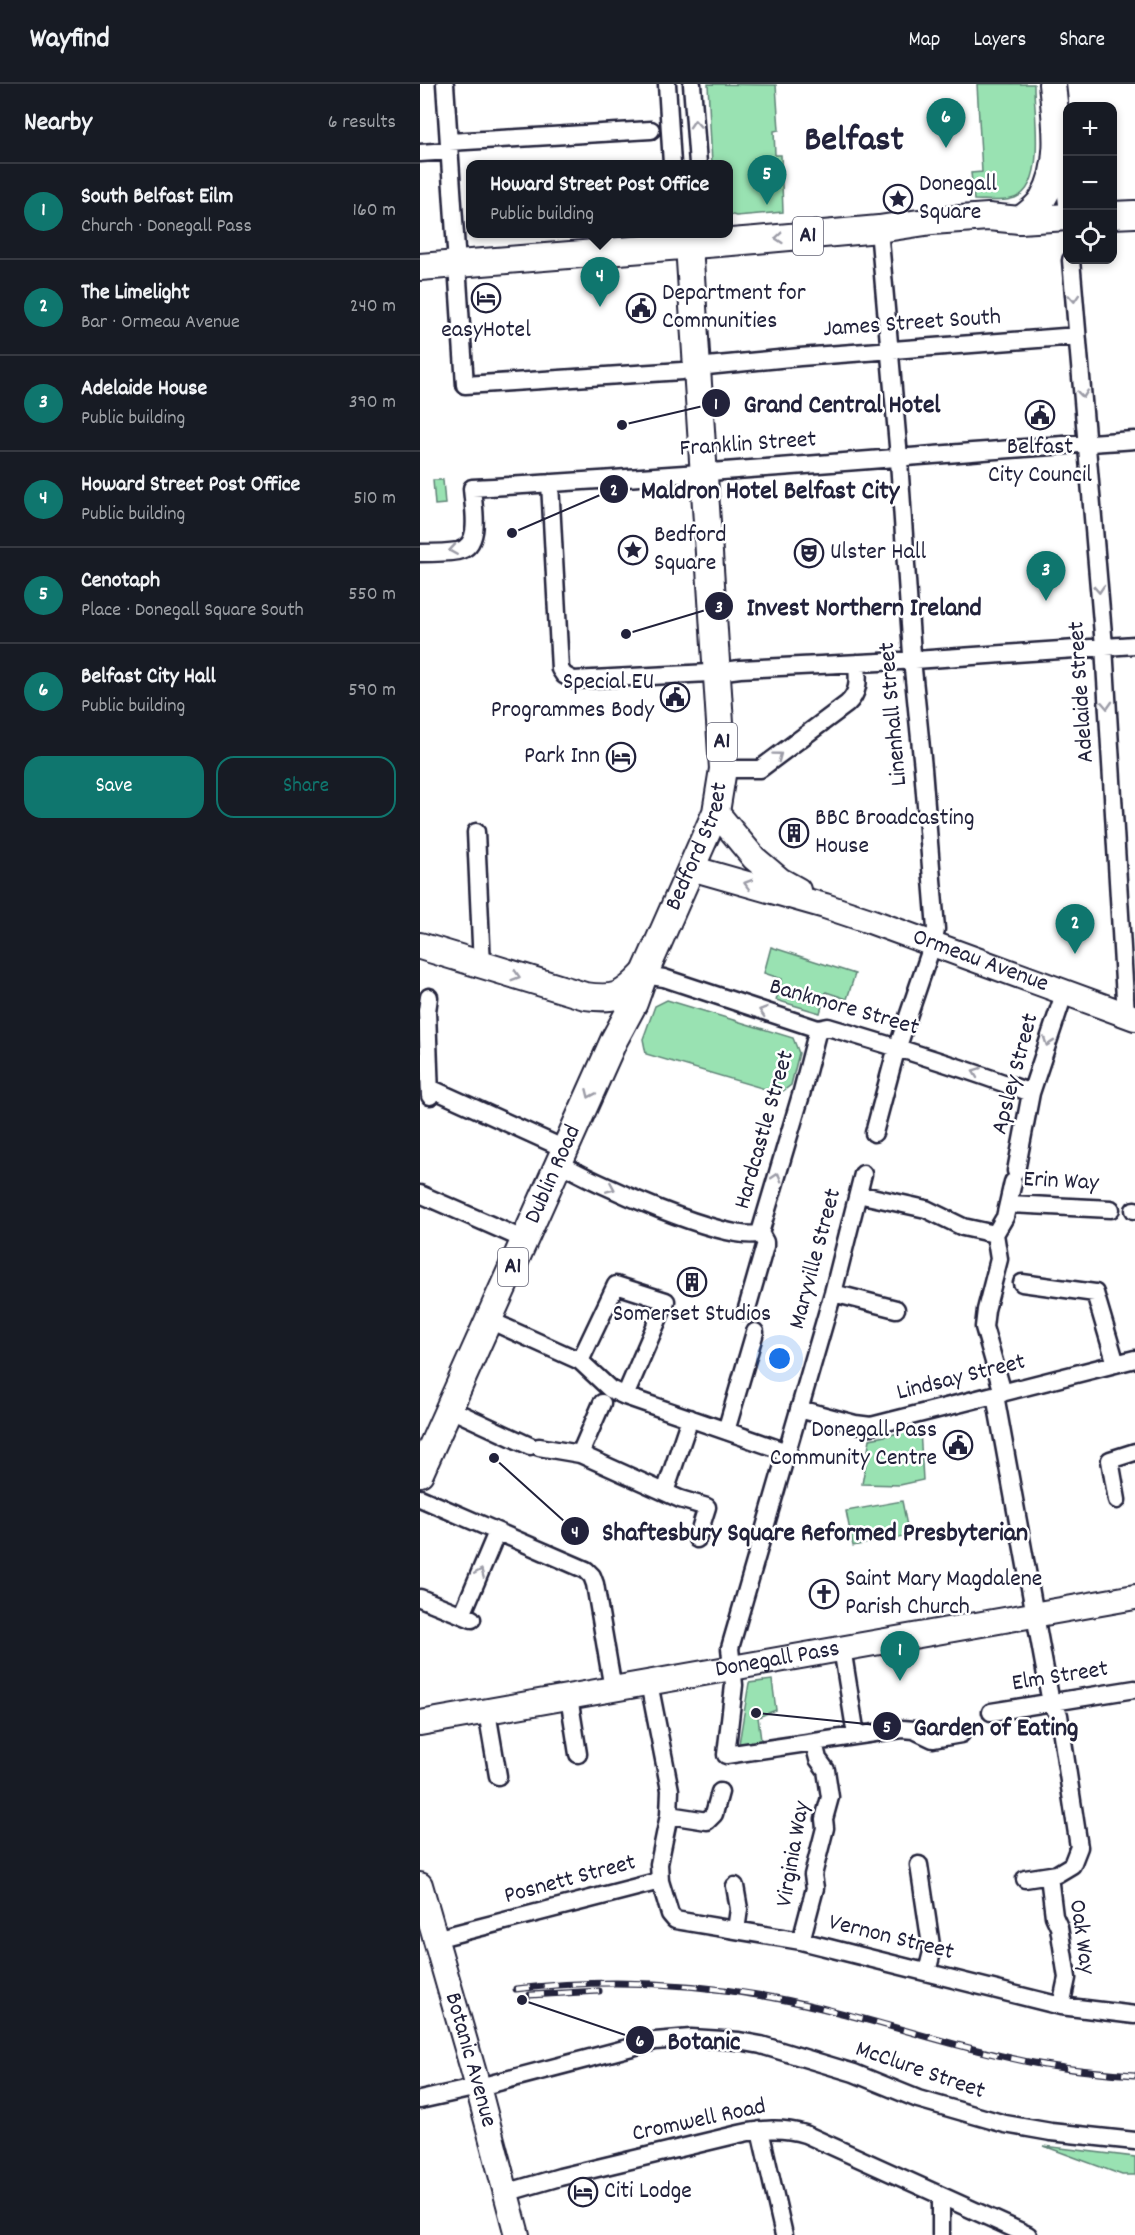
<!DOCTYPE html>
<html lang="en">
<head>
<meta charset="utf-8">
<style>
  body { margin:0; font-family:Dekko,sans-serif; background:#242831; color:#f1f3f6 }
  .controls { position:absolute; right:18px; top:18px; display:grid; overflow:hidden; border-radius:12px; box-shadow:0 3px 9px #0003 }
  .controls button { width:54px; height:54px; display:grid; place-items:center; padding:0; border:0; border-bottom:2px solid #363941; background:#171b24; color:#f1f3f6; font:30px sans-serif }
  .you { position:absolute; left:360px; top:1275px; width:21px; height:21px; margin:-15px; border:4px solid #fff; border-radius:50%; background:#1a73e8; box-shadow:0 0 0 9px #1a73e833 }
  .badge { display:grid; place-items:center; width:39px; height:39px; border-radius:50%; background:#0f766e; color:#fff; font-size:20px; font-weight:700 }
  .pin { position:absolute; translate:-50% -50px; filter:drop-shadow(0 2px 3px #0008) }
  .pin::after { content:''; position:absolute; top:32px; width:21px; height:18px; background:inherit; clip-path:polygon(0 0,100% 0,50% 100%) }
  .popup { position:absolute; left:46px; top:76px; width:267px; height:78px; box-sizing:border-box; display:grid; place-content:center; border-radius:12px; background:#171b24; filter:drop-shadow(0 2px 4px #0005); font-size:20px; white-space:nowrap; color:#9ea1a6 }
  .popup b { font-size:22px; color:#f1f3f6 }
  .popup::after { content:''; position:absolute; left:50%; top:100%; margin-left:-12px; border:12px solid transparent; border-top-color:#171b24 }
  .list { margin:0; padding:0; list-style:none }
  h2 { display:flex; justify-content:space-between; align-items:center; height:78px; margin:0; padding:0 24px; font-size:26px }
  h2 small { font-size:20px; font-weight:400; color:#9ea1a6 }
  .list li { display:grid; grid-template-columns:39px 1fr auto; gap:18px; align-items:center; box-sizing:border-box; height:96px; padding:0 24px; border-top:2px solid #363941 }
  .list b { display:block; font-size:22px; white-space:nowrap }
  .list p { margin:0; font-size:20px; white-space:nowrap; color:#9ea1a6 }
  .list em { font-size:20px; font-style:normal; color:#9ea1a6 }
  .actions { display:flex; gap:12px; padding:18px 24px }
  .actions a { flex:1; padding:14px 0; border:2px solid #0f766e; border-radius:18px; text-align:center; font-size:21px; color:#0f766e }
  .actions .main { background:#0f766e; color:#fff }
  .icon { flex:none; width:33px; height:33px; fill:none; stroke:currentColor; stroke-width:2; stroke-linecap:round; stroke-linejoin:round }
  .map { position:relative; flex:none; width:715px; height:2151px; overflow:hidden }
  header { display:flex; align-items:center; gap:36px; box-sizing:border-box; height:84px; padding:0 30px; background:#171b24; border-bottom:2px solid #363941 }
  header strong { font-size:28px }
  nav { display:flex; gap:33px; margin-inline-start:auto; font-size:21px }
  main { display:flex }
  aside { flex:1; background:#171b24 }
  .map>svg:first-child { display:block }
  .green { fill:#99e2b2; stroke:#5e8276; stroke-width:1.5 }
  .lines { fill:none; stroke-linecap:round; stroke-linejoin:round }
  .street-casing { stroke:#22223b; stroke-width:21 }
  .secondary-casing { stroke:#22223b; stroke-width:28 }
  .primary-casing { stroke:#22223b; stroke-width:30 }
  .street { stroke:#fff; stroke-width:16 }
  .secondary { stroke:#fff; stroke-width:24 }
  .primary { stroke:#fff; stroke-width:26 }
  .rail-casing { stroke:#22223b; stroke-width:7 }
  .rail { stroke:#fff; stroke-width:4.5; stroke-dasharray:14; stroke-linecap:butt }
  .oneway { stroke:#9c9ca7 }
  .labels { text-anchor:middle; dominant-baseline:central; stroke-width:5; stroke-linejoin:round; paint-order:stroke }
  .shield { fill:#fff; stroke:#646476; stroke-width:1.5 }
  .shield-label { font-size:22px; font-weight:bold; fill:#22223b }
  .poi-label { font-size:24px; fill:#22223b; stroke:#fff; text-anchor:start }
  .street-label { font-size:24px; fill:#22223b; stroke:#fff }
  .town-label { font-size:36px; font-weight:bold; fill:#22223b; stroke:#fff }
  .leader { fill:none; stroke:#22223b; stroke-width:2 }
  .callout-dot { fill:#22223b; stroke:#fff; stroke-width:2 }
  .mark-label { font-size:18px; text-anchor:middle; font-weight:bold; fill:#fff }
  .callout-label { font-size:26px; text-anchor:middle; font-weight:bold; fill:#22223b; stroke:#fff; stroke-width:5; stroke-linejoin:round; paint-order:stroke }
</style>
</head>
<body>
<header>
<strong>Wayfind</strong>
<nav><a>Map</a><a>Layers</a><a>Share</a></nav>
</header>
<main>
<aside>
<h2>Nearby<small>6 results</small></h2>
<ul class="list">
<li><span class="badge">1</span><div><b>South Belfast Eilm</b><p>Church · Donegall Pass</p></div><em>160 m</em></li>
<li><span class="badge">2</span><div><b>The Limelight</b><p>Bar · Ormeau Avenue</p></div><em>240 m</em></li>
<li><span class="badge">3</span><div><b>Adelaide House</b><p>Public building</p></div><em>390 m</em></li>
<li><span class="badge">4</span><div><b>Howard Street Post Office</b><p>Public building</p></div><em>510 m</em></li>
<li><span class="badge">5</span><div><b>Cenotaph</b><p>Place · Donegall Square South</p></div><em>550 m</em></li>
<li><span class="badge">6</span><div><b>Belfast City Hall</b><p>Public building</p></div><em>590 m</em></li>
</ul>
<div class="actions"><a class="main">Save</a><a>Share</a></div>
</aside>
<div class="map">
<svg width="715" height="2151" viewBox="0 0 715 2151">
  <rect width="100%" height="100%" fill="#fff"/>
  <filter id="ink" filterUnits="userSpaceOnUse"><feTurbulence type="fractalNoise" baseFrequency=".0167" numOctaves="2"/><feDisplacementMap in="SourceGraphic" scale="12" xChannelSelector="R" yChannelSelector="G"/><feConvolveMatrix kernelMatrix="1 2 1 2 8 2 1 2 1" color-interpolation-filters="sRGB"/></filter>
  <g filter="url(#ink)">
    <path class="green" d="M288,0l68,1 3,45 -5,1 1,24h6l2,57 -47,4 -7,-2v-50h-17z
      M557,0h57c-1,27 15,107 -23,115 -11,3 -25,1 -37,1l-3,-27 11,-1z
      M13,396h10l2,24 -10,1z
      M351,863l84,27 -8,25 -21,-7 -6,21 -44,-13 6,-21 -18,-6z
      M247,916l126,38 6,15 -8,32 -8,6 -8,1 -129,-38 -3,-15 12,-33z
      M500,1345l3,51 -23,5 -38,-1 8,-45z
      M482,1417l7,35 -56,10 -7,-35z
      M352,1596l4,30 -18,7 3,23 -22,4 10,-61z
      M624,2062l91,11v18h-13z"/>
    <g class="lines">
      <g class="street-casing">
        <path id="street" d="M25,0l20,301 217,-14 25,-5 93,-9 277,-21
          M247,0l5,80
          M272,0l6,80
          M29,58l202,-12
          M0,69l29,-2
          M639,75l5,18 4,36
          M651,176l33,386 22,369
          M130,399l10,186 4,6 9,5 136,-7 31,-4 160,-8 235,-16
          M0,469c12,0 26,0 38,-2 25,-5 15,-45 14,-63 221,-12 442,-33 663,-48
          M303,685h37l87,-65c13,-12 11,-25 10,-41
          M56,748l6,134
          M224,891l20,3 154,51 10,-2c68,20 136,41 203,66
          M9,913l-2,14 3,85
          M10,1004l135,61
          M454,1049l20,-75 39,-115 3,-14 -13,-161 -10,-99 -15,-223 -19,-217
          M139,1078c28,19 173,83 201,71
          M596,1087l15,-78 34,-102
          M443,1090l-30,119 -103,355 4,37 -8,70 176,-26 12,1 19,9 28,-5
          M0,1110l105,46
          M438,1110l68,15 37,18 32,7
          M589,1120l102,5
          M714,1126h1
          M602,1199l73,10 21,71
          M413,1209l63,16
          M326,1228l19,-66v-4l-5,-9 41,-138 17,-66
          M69,1236l91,41 30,28 15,7 162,56
          M160,1277l36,-76 50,16 -41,95
          M583,1309l-19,-66 2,-17 13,-51 -4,-25 10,-17 8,-35
          M575,1311l56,308 8,12 20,132 -7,18 -15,9 -32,5
          M28,1324l82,38
          M379,1325l56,15 16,2 264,-67
          M306,1347l29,-99
          M119,1363l41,7 100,45 27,8 -10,32
          M160,1370l22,-51
          M245,1408l25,-74
          M0,1414l166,72 6,6 3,8 18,105
          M697,1416l-7,-40 25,-8
          M0,1514l52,21
          M42,1531l35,-83
          M422,1564l14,87
          M229,1599l21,107 -1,25 -10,49 1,17 10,33 5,6 126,21 260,65 74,9
          M149,1613l9,57
          M67,1628l11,64
          M571,1628l144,-23
          M249,1731l38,6 7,-7 6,-22
          M499,1781l13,87 -5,20
          M629,1792l5,40 5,11 8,51 -6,28
          M315,1802l4,23 -3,21
          M15,1855l225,-58
          M381,1857l14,-53 -2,-13 12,-47 -1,-9 6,-22 -4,-27 -8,-11 -4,-16
          M0,2016l67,-15 168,-44 36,-3 48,3 22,4 93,28 64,26 87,25 46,8 84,9
          M340,2046l24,105
          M85,2109l55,-16 179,-43c23,-5 43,-7 66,0l223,101
          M521,2112v39"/>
      </g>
      <g class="secondary-casing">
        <g id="secondary">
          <path d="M296,728l38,46 26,22 18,10"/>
          <path id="s1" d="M271,784l134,38 45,15 265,97"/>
          <path id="s2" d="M0,1639l715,-126"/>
          <path id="s3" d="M0,1801l58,202 39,148"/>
        </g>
      </g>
      <g class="primary-casing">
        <g id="primary">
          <path d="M692,131l23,-1"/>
          <path d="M600,136c8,-6 18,-13 23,-22 20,-34 13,-77 9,-114"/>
          <path d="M0,183l336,-27 123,-11 53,-8 56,-4 32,3 48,-3"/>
          <path d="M0,862l165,50c30,4 37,1 58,-21"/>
          <path id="s4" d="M0,1389l194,-433 20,-37 10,-28 72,-163 7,-43 -34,-524"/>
        </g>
      </g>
      <use href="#street" class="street"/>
      <use href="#secondary" class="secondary"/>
      <use href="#primary" class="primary"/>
      <g class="rail-casing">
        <path id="rail" d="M96,1905c83,-10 171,-7 254,8 93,17 182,51 274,68 30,5 61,8 91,10
          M110,1911l69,-4"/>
      </g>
      <use href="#rail" class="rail"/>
    </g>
    <defs><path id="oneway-chevron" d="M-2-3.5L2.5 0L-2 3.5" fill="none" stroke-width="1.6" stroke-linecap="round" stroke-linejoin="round" transform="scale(1.5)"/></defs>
    <g class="oneway">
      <use href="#oneway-chevron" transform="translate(275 40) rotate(-94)"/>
      <use href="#oneway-chevron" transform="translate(359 154) rotate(175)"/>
      <use href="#oneway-chevron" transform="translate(654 214) rotate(86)"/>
      <use href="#oneway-chevron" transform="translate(663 310) rotate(84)"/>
      <use href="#oneway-chevron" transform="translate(33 466) rotate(171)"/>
      <use href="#oneway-chevron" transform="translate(679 505) rotate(86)"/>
      <use href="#oneway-chevron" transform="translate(687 621) rotate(87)"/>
      <use href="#oneway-chevron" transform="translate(358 672) rotate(-37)"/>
      <use href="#oneway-chevron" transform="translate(328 800) rotate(-164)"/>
      <use href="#oneway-chevron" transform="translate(96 892) rotate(17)"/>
      <use href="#oneway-chevron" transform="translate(343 927) rotate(-162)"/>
      <use href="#oneway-chevron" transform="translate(628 958) rotate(109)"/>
      <use href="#oneway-chevron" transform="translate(556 988) rotate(-160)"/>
      <use href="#oneway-chevron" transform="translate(170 1010) rotate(114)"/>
      <use href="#oneway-chevron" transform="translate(357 1093) rotate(-73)"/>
      <use href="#oneway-chevron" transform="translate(191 1104) rotate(23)"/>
      <use href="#oneway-chevron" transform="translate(60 1489) rotate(-67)"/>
    </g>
  </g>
  <defs>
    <g id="sight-ring" transform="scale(1.5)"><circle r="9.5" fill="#fff" stroke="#22223b" stroke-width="1.5"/><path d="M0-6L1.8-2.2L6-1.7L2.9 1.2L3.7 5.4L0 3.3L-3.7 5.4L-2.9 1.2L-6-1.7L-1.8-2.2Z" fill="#22223b"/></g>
    <g id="hotel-ring" transform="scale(1.5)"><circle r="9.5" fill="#fff" stroke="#22223b" stroke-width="1.5"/><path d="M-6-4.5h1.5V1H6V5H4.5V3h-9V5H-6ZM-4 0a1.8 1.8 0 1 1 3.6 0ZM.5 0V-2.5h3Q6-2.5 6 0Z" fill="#22223b"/></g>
    <g id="civic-ring" transform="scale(1.5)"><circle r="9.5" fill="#fff" stroke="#22223b" stroke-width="1.5"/><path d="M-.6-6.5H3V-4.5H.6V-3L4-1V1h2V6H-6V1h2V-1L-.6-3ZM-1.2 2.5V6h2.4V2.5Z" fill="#22223b"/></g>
    <g id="theatre-ring" transform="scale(1.5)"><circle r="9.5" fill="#fff" stroke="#22223b" stroke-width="1.5"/><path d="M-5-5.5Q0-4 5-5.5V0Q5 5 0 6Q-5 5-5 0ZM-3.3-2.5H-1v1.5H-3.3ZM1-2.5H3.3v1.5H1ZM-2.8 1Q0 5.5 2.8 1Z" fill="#22223b"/></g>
    <g id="building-ring" transform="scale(1.5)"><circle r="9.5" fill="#fff" stroke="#22223b" stroke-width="1.5"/><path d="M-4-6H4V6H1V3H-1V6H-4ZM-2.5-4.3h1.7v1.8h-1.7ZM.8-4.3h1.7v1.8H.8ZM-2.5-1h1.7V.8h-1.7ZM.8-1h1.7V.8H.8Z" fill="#22223b"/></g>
    <g id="church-ring" transform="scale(1.5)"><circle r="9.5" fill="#fff" stroke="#22223b" stroke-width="1.5"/><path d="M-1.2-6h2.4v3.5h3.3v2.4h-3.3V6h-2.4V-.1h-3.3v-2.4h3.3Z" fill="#22223b"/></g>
  </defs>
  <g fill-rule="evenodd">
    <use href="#sight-ring" x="478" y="115"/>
    <use href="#hotel-ring" x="66" y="214"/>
    <use href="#civic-ring" x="221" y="224"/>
    <use href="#civic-ring" x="620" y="331"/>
    <use href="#sight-ring" x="213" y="466"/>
    <use href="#theatre-ring" x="389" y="469"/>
    <use href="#civic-ring" x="255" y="613"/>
    <use href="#hotel-ring" x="201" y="673"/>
    <use href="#building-ring" x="374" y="749"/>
    <use href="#building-ring" x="272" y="1198"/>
    <use href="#civic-ring" x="538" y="1361"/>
    <use href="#church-ring" x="404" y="1510"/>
    <use href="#hotel-ring" x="163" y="2108"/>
  </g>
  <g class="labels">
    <g class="shield">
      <rect x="373" y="133" width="30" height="38" rx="4.5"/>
      <rect x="287" y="639" width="30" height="38" rx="4.5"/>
      <rect x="78" y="1164" width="30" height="38" rx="4.5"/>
    </g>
    <g class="shield-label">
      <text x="388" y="152">A1</text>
      <text x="302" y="658">A1</text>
      <text x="93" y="1183">A1</text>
    </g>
    <g class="poi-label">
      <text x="499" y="101">Donegall<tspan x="499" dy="28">Square</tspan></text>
      <text x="242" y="210">Department for<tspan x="242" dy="28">Communities</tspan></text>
      <text x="66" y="247" text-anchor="middle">easyHotel</text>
      <text x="620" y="364" text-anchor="middle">Belfast<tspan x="620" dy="28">City Council</tspan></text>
      <text x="234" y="452">Bedford<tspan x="234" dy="28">Square</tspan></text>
      <text x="410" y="469">Ulster Hall</text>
      <text x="234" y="599" text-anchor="end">Special EU<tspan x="234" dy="28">Programmes Body</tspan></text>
      <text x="180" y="673" text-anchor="end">Park Inn</text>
      <text x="395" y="735">BBC Broadcasting<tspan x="395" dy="28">House</tspan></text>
      <text x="272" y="1231" text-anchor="middle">Somerset Studios</text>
      <text x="517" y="1347" text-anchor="end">Donegall Pass<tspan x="517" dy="28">Community Centre</tspan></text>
      <text x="425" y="1496">Saint Mary Magdalene<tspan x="425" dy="28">Parish Church</tspan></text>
      <text x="184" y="2108">Citi Lodge</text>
    </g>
    <g class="street-label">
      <text transform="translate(492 240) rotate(-4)">James Street South</text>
      <text transform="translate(328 361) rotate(-4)">Franklin Street</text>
      <text transform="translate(662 608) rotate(-94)">Adelaide Street</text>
      <text transform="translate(474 630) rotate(-95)">Linenhall Street</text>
      <text stroke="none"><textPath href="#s4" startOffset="686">Bedford Street</textPath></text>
      <text stroke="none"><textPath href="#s1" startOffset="304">Ormeau Avenue</textPath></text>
      <text transform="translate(424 924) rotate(16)">Bankmore Street</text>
      <text transform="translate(596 990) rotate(-75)">Apsley Street</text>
      <text transform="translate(345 1046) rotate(-74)">Hardcastle Street</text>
      <text stroke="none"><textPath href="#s4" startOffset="327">Dublin Road</textPath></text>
      <text transform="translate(641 1098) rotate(3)">Erin Way</text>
      <text transform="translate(396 1175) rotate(-75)">Maryville Street</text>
      <text transform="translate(541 1294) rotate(-14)">Lindsay Street</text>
      <text stroke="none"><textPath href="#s2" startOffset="363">Donegall Pass</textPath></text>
      <text transform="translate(640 1593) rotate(-9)">Elm Street</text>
      <text transform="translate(374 1770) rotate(-80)">Virginia Way</text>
      <text transform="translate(150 1796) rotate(-15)">Posnett Street</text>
      <text transform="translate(661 1853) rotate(82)">Oak Way</text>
      <text transform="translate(471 1854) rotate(14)">Vernon Street</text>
      <text stroke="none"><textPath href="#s3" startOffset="182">Botanic Avenue</textPath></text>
      <text transform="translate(500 1987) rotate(19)">McClure Street</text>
      <text transform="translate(279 2037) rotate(-12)">Cromwell Road</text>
    </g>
    <g class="town-label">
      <text x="434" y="58">Belfast</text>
    </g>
  </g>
  <path class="leader" d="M202 341L296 319M92 449L194 405M206 550L299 522M74 1374L155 1447M336 1629L467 1642M102 1916L220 1956"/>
  <g class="callout-dot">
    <circle cx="202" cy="341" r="6"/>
    <circle cx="92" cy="449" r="6"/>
    <circle cx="206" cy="550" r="6"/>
    <circle cx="74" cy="1374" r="6"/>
    <circle cx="336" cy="1629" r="6"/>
    <circle cx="102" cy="1916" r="6"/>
    <circle cx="296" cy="319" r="15"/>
    <circle cx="194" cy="405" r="15"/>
    <circle cx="299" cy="522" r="15"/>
    <circle cx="155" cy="1447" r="15"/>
    <circle cx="467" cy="1642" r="15"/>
    <circle cx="220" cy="1956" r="15"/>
  </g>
  <g class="mark-label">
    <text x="296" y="325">1</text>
    <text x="194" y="411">2</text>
    <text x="299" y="528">3</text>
    <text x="155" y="1453">4</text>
    <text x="467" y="1648">5</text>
    <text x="220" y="1962">6</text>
  </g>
  <g class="callout-label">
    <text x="422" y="328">Grand Central Hotel</text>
    <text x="350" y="414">Maldron Hotel Belfast City</text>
    <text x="444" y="531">Invest Northern Ireland</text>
    <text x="395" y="1456">Shaftesbury Square Reformed Presbyterian</text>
    <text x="576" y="1651">Garden of Eating</text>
    <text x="284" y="1965">Botanic</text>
  </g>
</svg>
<div class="controls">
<button>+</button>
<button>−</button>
<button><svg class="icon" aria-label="locate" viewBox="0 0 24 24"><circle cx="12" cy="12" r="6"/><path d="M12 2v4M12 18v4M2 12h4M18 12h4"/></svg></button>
</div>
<div class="you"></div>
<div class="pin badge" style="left:480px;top:1597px">1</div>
<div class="pin badge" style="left:655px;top:870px">2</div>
<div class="pin badge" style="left:626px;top:517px">3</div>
<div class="pin badge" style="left:180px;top:223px">4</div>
<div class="popup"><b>Howard Street Post Office</b>Public building</div>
<div class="pin badge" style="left:347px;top:121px">5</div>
<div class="pin badge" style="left:526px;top:64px">6</div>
</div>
</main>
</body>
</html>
